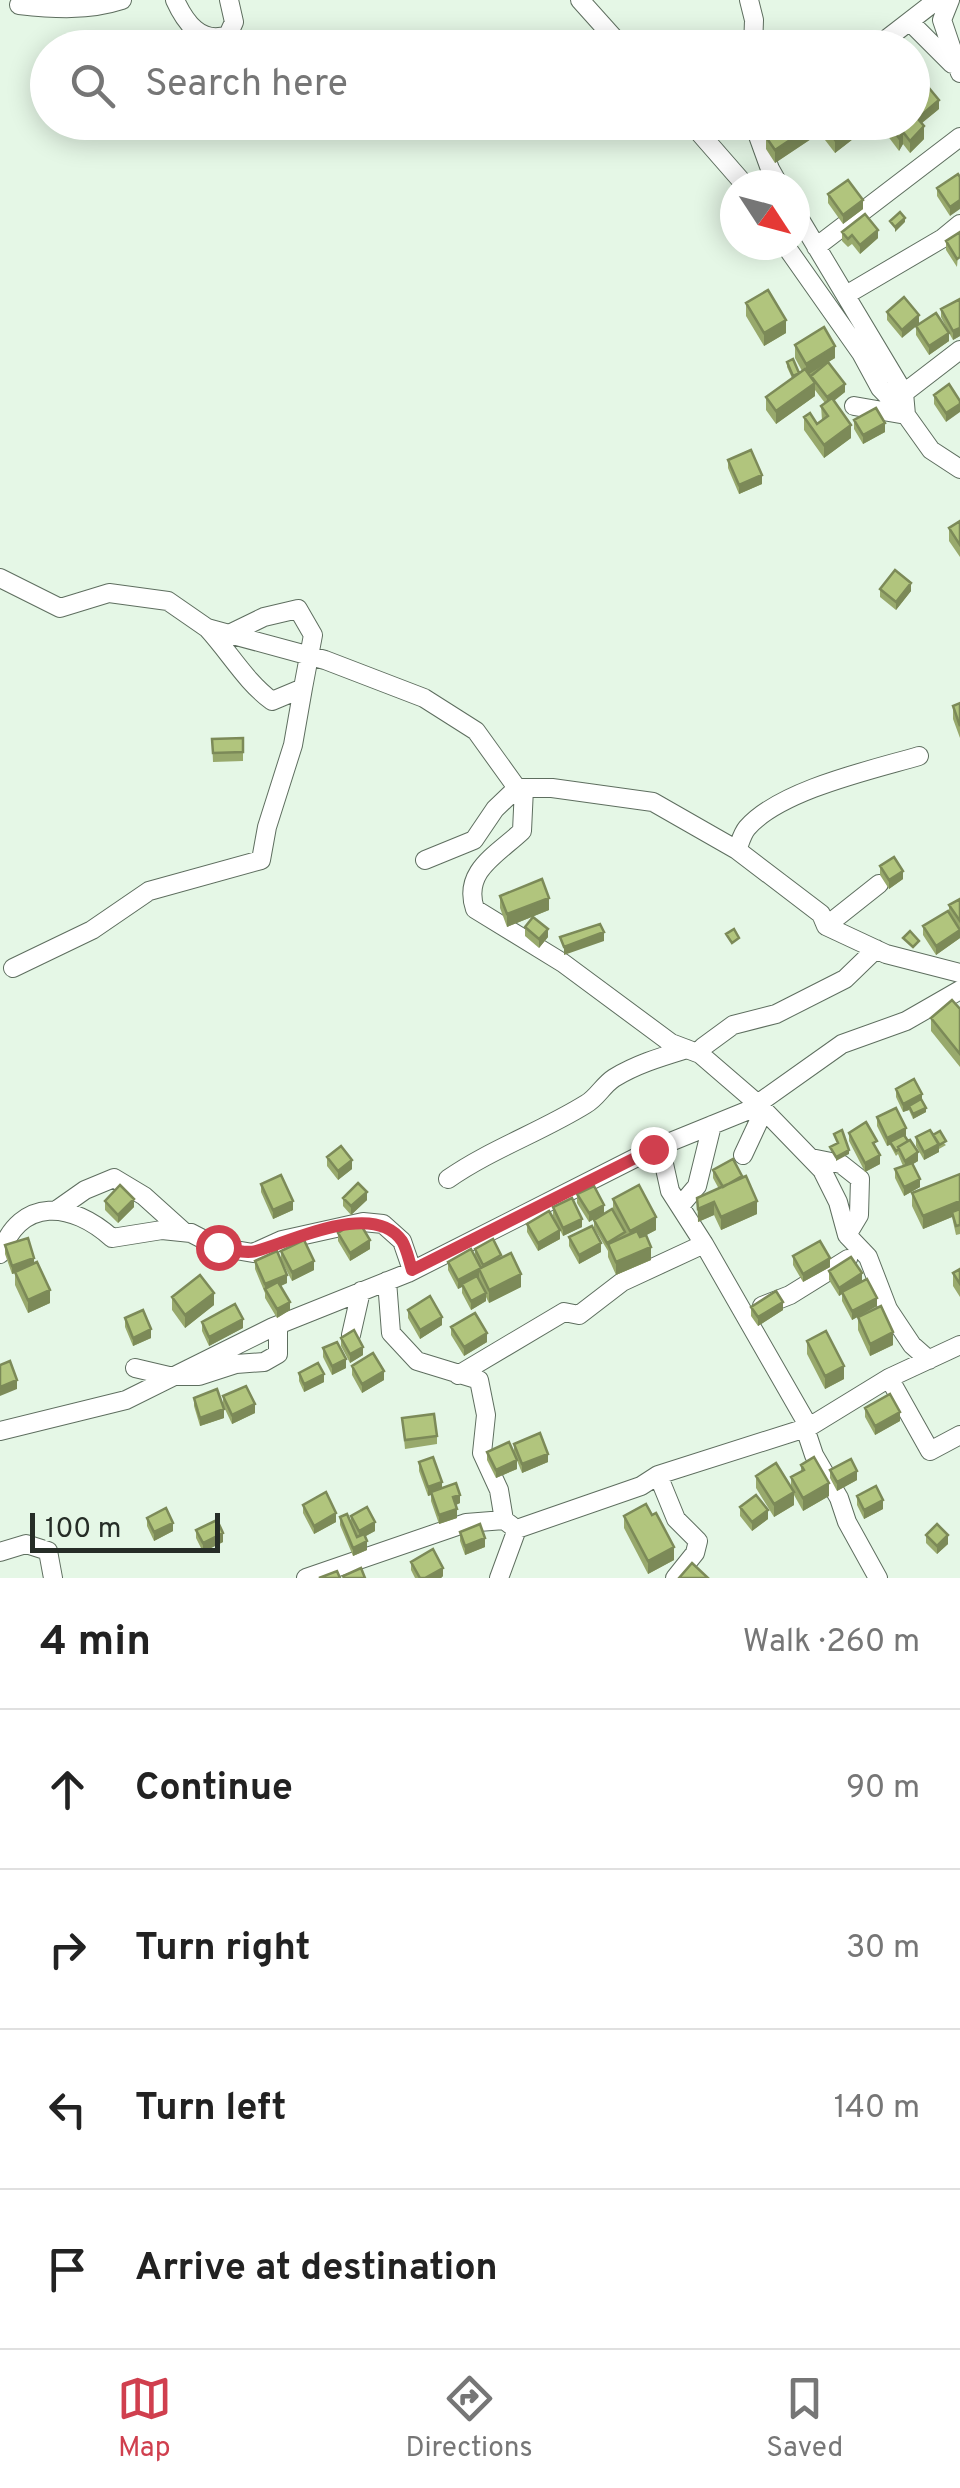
<!DOCTYPE html>
<html lang="en">
<head>
<meta charset="utf-8">
<style>
  body { margin:0; font-family:Overpass,sans-serif; background:#f2f2f2; color:#222 }
  .compass { position:absolute; left:720px; top:170px; width:90px; height:90px; border-radius:50%; background:#fff; box-shadow:0 5px 25px #0003; rotate:126deg }
  .scale { position:absolute; left:30px; bottom:25px; width:190px; box-sizing:border-box; padding-left:10px; border:5px solid #262d27; border-top:0; font-size:28px; line-height:35px; white-space:nowrap; color:#262d27; -webkit-text-stroke:8px #e5f7e6; paint-order:stroke }
  .stop { position:absolute; width:30px; height:30px; margin:-22px; border:8px solid #d03f4e; border-radius:50%; background:#fff }
  .stop.end { background:#d03f4e; border-color:#fff; box-shadow:0 2px 10px #0008 }
  .list { margin:0; padding:0; list-style:none }
  h2 { display:flex; justify-content:space-between; align-items:center; height:130px; margin:0; padding:0 40px; font-size:42px }
  h2 small { font-size:32px; font-weight:400; color:#767676 }
  .list li { display:grid; grid-template-columns:65px 1fr auto; gap:30px; align-items:center; box-sizing:border-box; height:160px; padding:0 40px; border-top:2px solid #e0e0e0 }
  .list b { display:block; font-size:38px; white-space:nowrap }
  .list em { font-size:32px; font-style:normal; color:#767676 }
  .icon { flex:none; width:55px; height:55px; fill:none; stroke:currentColor; stroke-width:2; stroke-linecap:round; stroke-linejoin:round }
  .map { position:relative; flex:none; width:960px; height:1578px; overflow:hidden }
  .search { position:absolute; background:#fff; box-shadow:0 5px 25px #0003; left:30px; right:30px; top:30px; height:110px; display:flex; align-items:center; gap:25px; box-sizing:border-box; padding:0 35px; border-radius:55px; color:#767676; font-size:38px }
  .sheet { height:770px; background:#fff }
  nav { display:flex; justify-content:space-around; align-items:center; box-sizing:border-box; height:140px; border-top:2px solid #e0e0e0; background:#fff; font-size:28px; color:#767676 }
  nav a { display:grid; justify-items:center; gap:5px }
  nav .on { color:#d03f4e }
  .map>svg:first-child { display:block }
  .lines { fill:none; stroke-linecap:round; stroke-linejoin:round }
  .minor-casing { stroke:#5e6e5f; stroke-width:20 }
  .minor { stroke:#fff; stroke-width:18 }
  .wall { fill:#98a96c }
  .shaded-wall { fill:#7c8a58 }
  .building { fill:#b1c57d; stroke:#7c8a58; stroke-width:2.5 }
  .route { stroke:#d03f4e; stroke-width:12 }
</style>
</head>
<body>
<div class="map">
<svg width="960" height="1578" viewBox="0 0 960 1578">
  <rect width="100%" height="100%" fill="#e5f7e6"/>
  <g class="lines">
    <g class="minor-casing">
      <path id="minor" d="M175,0c10,22 26,45 53,35l6,-13 -5,-22
        M580,0l43,48
        M749,0l5,20 -1,28
        M950,0l-8,20 18,53
        M19,5c36,4 69,6 103,-5
        M910,22l42,42
        M875,48l62,-48
        M690,122l55,63
        M753,122l17,47 9,16
        M795,211l109,182 2,22 -52,-9
        M785,245l76,108 19,35 26,27 25,35 29,19
        M816,247l144,-110
        M846,295l97,-57 17,-14
        M904,393l56,-43
        M0,578l60,30 49,-15 59,8 39,27 118,32 99,38 52,33 41,57h35l101,14 84,48 84,64 5,12 60,28 74,19
        M207,628c23,25 39,54 65,73l31,-13 10,-53 -15,-26 -34,8 -35,17
        M524,788l-2,43c-24,23 -60,40 -47,78l88,54 108,80 29,11 58,50 64,66 16,32 9,33 21,22 20,52 24,36 17,15
        M737,850c3,-7 5,-16 10,-22 33,-38 124,-58 172,-72
        M425,860l49,-20 21,-31 22,-21
        M826,926l53,-42
        M13,968l79,-38 57,-39 112,-31 6,-33 26,-82 10,-57
        M700,1054l3,-7 30,-22 43,-11 69,-35 31,-30
        M660,1146l10,45 34,53 105,183
        M743,1155l21,-45
        M811,1158l30,6 19,15 -1,36 -12,20
        M448,1179c43,-30 93,-47 138,-75 11,-6 17,-19 28,-26 23,-14 47,-21 73,-29
        M680,1206l17,-20 15,-61
        M58,1209l27,-19 29,-12 30,18 40,36
        M0,1254c21,-58 72,-52 112,-16l50,-8 29,3 27,14 35,6 29,-13 81,-18 20,2 19,17 10,29
        M387,1281l4,52 26,28 62,19 7,35 -4,38 17,37 5,30
        M762,1306l28,-11 58,-36
        M351,1335l10,-44
        M135,1368l34,8h30l37,-12 28,-2 14,-8v-29
        M458,1375l106,-63 15,3 43,-33 82,-38
        M889,1378l41,73 30,-16
        M805,1428l9,27 25,43 8,24 31,56
        M0,1431l126,-31 147,-73 135,-54 245,-124 96,-39 93,-66 64,-23 54,-31
        M658,1475l18,44 22,22 -3,12 -20,25
        M0,1552l26,-8 22,7 5,27
        M306,1578l160,-55 38,-3 8,6
        M499,1578l18,-49 124,-43 17,-11 151,-48 80,-49 71,-33"/>
    </g>
    <use href="#minor" class="minor"/>
  </g>
  <path class="wall" d="M939,109l-17,14 2,16 -14,14 -7,-9 -4,7 -15,-20v-9h28z
    M815,122h35l3,17 -18,14 -20,-26z
    M769,126l42,13 -36,24 -9,-14v-12l3,-2z
    M960,177l-10,39 -13,-20v-8z
    M828,194l35,15 -20,15 -15,-21z
    M842,232l36,6 -18,16 -8,-10 -4,3 -6,-6z
    M960,232l-3,35 -11,-17v-9z
    M904,297l-2,41 -15,-18v-8z
    M960,299v37l-7,4 -4,-7v8l-20,14 -13,-20v-9l33,7 -8,-16v-8z
    M746,303l40,30 -22,13 -18,-30z
    M795,345l40,13 -7,4 17,30 -11,9 17,37 -27,20 -20,-28v-13l13,7 5,-4 -1,-14 4,-3 -10,-13v6l-39,28 -10,-14v-13l26,-19 -5,-11v-5l12,11 3,-2 -7,-13z
    M949,384l-3,38 -12,-18v-9z
    M854,420l31,12 -22,12 -9,-15z
    M728,460l34,24 -23,10 -11,-26z
    M960,521v36l-11,-16v-13z
    M880,589l31,2 -15,19 -16,-13z
    M960,703v35l-7,-19v-13z
    M243,738v23l-30,1 -1,-23z
    M880,866l23,13 -14,10 -9,-14z
    M500,896l49,14 -42,17 -7,-19z
    M960,899v39l-24,17 -13,-20v-9l26,-14v-7z
    M525,927l23,10 -9,11 -14,-12z
    M960,1009v58l-29,-36v-13z
    M896,1089l30,23 -13,7 -4,-9 -6,2 -7,-15z
    M877,1117l29,20 12,24 -5,3 7,23 -16,9 -9,-18v-9l8,-3 -5,-12 -2,2 -6,-11 -3,1 -10,-20z
    M849,1133l28,16 3,15 -15,8 -16,-31z
    M933,1135l13,10 -7,4v3l-15,8 -8,-14v-9z
    M327,1157l25,12 -14,11 -11,-14z
    M713,1170l29,8 15,36 -36,16 -7,-15 -16,7 -1,-24 22,-9 -6,-11z
    M960,1174v60l-4,1 -4,-18 -29,12 -11,-23v-13z
    M261,1184l32,26 -20,9 -12,-27z
    M577,1194l27,19 -15,9 -12,-19z
    M343,1198l24,2 -16,15 -8,-9z
    M613,1199l43,31 -10,5 5,25 -35,15 -8,-18v-6l-14,-23v-8l19,-9z
    M105,1201l29,6 -16,16 -13,-13z
    M553,1207l29,20 -19,9 -10,-20z
    M527,1224l33,15 -22,12 -11,-19z
    M338,1233l32,16 -20,12 -12,-20z
    M569,1237l32,15 -22,12 -10,-18z
    M5,1245l29,18 16,40 -22,10 -13,-28v-12l-3,1 -7,-20z
    M475,1249l26,9 20,29 -32,16 -3,-6v4l-15,9 -9,-17v-6l-4,2 -10,-19v-8l27,-6z
    M281,1251l33,19 -22,11 -11,-21z
    M793,1256l37,11 -27,15 -10,-17z
    M255,1261l32,22 -6,3 9,24 -13,8 -12,-20v-5l-10,-24z
    M960,1269v28l-7,-11v-13z
    M829,1271l33,11 15,24 -25,14 -10,-19v-7l-3,2 -10,-16z
    M172,1297l42,8 -29,23 -13,-18z
    M751,1307l32,3 -25,16 -7,-10z
    M408,1310l34,15 -22,14 -12,-21z
    M858,1317l35,28 -23,11 -12,-26z
    M125,1318l26,20 -18,8 -8,-19z
    M202,1322l41,6 -34,18 -7,-15z
    M451,1327l36,15 -23,14 -13,-21z
    M341,1338l22,17 -13,8 -9,-17z
    M807,1341l37,38 -19,10 -18,-35z
    M323,1348l23,20 -14,7 -9,-18z
    M352,1366l32,14 -22,13 -10,-18z
    M299,1373l25,9 -20,10 -5,-11z
    M223,1396l32,17 -23,11 -9,-19z
    M194,1398l30,20 -24,8 -6,-20z
    M865,1408l35,13 -25,14 -10,-18z
    M402,1418l35,18v8l-32,5z
    M514,1444l34,18 -26,11 -8,-20z
    M487,1452l30,17 -21,9 -9,-18z
    M419,1462l23,26 18,15 -4,2 1,13 -18,6 -8,-23v-6l-3,1 -9,-25z
    M801,1465l28,31 -26,15 -9,-16v10l-20,12 -18,-29v-12l35,11v-10l10,-6z
    M830,1470l27,10 -20,11 -7,-13z
    M857,1496l26,13 -19,10 -7,-14z
    M303,1505l33,17 -22,12 -11,-21z
    M740,1507l28,12 -16,12 -12,-15z
    M652,1515l22,45 -26,14 -24,-46v-12z
    M351,1516l24,15 -10,5 2,14 -14,6 -13,-31v-8l11,5z
    M147,1518l26,13 -19,10 -7,-15z
    M196,1530l27,12 -20,10 -7,-14z
    M460,1532l25,15 -20,8 -5,-14z
    M926,1535l22,9 -11,10 -11,-11z
    M411,1562l32,14 -2,2h-26l-4,-8z"/>
  <path class="shaded-wall" d="M939,100v9l-21,17v-8z
    M811,126v13l-36,24v-13z
    M853,126v13l-18,14v-13z
    M924,126v13l-14,14v-12z
    M903,132v12l-4,7v-13z
    M863,200v9l-20,15v-9z
    M960,200v9l-10,7v-9z
    M905,218v4l-10,10v-5z
    M878,230v8l-18,16v-9z
    M919,315v9l-17,14v-8z
    M786,320v13l-22,13v-13z
    M960,328v8l-7,4v-9z
    M949,333v8l-20,14v-9z
    M835,346v12l-29,18v-12z
    M815,383v13l-39,28v-13z
    M845,384v8l-18,14v-9z
    M960,404v8l-14,10v-9z
    M885,423v9l-22,12v-9z
    M851,425v13l-27,20v-13z
    M762,475v9l-23,10v-9z
    M911,583v8l-15,19v-8z
    M903,871v8l-14,10v-9z
    M549,898v12l-42,17v-13z
    M548,929v8l-9,11v-9z
    M960,930v8l-24,17v-9z
    M604,932v9l-40,14v-8z
    M922,1094v9l-13,3v4l-6,2v-8z
    M926,1108v4l-13,7v-5z
    M906,1128v9l-19,9v-8z
    M939,1144v8l-15,8v-8z
    M849,1150v4l-13,7v-4z
    M918,1152v9l-13,8v-8z
    M880,1155v9l-15,8v-9z
    M352,1160v9l-14,11v-9z
    M920,1179v8l-16,9v-9z
    M367,1192v8l-16,15v-9z
    M134,1199v8l-16,16v-8z
    M293,1201v9l-20,9v-9z
    M757,1201v13l-36,16v-13z
    M960,1201v12l-8,-1v5l-29,12v-13z
    M714,1202v13l-16,7v-13z
    M604,1205v8l-15,9v-9z
    M656,1217v13l-26,14v-13z
    M582,1219v8l-19,9v-8z
    M560,1230v9l-22,12v-8z
    M370,1240v9l-20,12v-8z
    M601,1243v9l-22,12v-9z
    M651,1247v13l-35,15v-13z
    M34,1258v9l-22,7v-8z
    M830,1258v9l-27,15v-8z
    M314,1261v9l-22,11v-9z
    M479,1269v9l-21,11v-9z
    M862,1273v9l-23,14v-8z
    M521,1274v13l-32,16v-13z
    M287,1275v8l-20,9 -2,-3v4v-9z
    M50,1290v13l-22,10v-13z
    M214,1293v12l-29,23v-13z
    M486,1293v8l-15,9v-9z
    M877,1298v8l-25,14v-9z
    M290,1302v8l-13,8v-9z
    M783,1302v8l-25,16v-9z
    M442,1317v8l-22,14v-9z
    M243,1319v9l-34,18v-9z
    M151,1329v9l-18,8v-8z
    M893,1332v13l-23,11v-12z
    M487,1333v9l-23,14v-9z
    M363,1347v8l-13,8v-9z
    M346,1359v9l-14,7v-9z
    M844,1366v13l-19,10v-13z
    M384,1371v9l-22,13v-9z
    M324,1374v8l-20,10v-8z
    M17,1380v9l-17,7v-9z
    M255,1404v9l-23,11v-9z
    M224,1409v9l-24,8v-8z
    M900,1412v9l-25,14v-9z
    M548,1454v8l-26,11v-9z
    M517,1460v9l-21,9v-8z
    M857,1471v9l-20,11v-9z
    M442,1482v9l-14,5v-9z
    M829,1483v13l-26,15v-13z
    M794,1492v13l-20,12v-13z
    M460,1495v8l-7,3v-9z
    M883,1500v9l-19,10v-9z
    M457,1509v9l-18,6v-9z
    M768,1510v9l-16,12v-9z
    M336,1513v9l-22,12v-8z
    M375,1522v9l-16,9v-9z
    M173,1523v8l-19,10v-9z
    M223,1533v9l-20,10v-9z
    M948,1535v9l-11,10v-8z
    M485,1538v9l-20,8v-9z
    M367,1541v9l-14,6v-8z
    M674,1547v13l-26,14v-13z
    M443,1568v8l-2,2h-16z"/>
  <path class="building" d="M924,82l15,18 -21,18 -6,-7v-20z
    M912,112l12,14 -14,15 -7,-9 -4,6 -12,-16h25z
    M775,122h34l2,4 -36,24 -9,-13 7,-5 -4,-6z
    M822,122h28l3,4 -18,14z
    M958,174l2,3v23l-10,7 -13,-19z
    M848,180l15,20 -20,15 -15,-21z
    M900,212l5,6 -10,9 -5,-6z
    M865,214l13,16 -18,15 -8,-10 -4,4 -6,-7z
    M960,232v25l-3,2 -11,-18z
    M768,290l18,30 -22,13 -18,-30z
    M904,297l15,18 -17,15 -15,-18z
    M960,299v29l-7,3 -12,-22z
    M936,313l13,20 -20,13 -13,-20z
    M824,327l11,19 -29,18 -11,-19z
    M793,359l6,14 -6,3 -6,-14z
    M828,362l17,22 -18,13 -16,-21z
    M805,369l10,14 -39,28 -10,-14z
    M949,384l11,17v3l-14,9 -12,-18z
    M832,398l19,27 -27,20 -20,-28 6,-4 7,11 11,-8 -7,-10z
    M876,408l9,15 -22,12 -9,-15z
    M751,450l11,25 -23,10 -11,-25z
    M960,521v24l-11,-17z
    M895,570l16,13 -15,19 -16,-13z
    M960,703v23l-7,-20z
    M243,738v14l-30,1 -1,-14z
    M894,857l9,14 -14,9 -9,-14z
    M542,879l7,19 -42,16 -7,-18z
    M960,899v22l-11,-16z
    M948,911l12,19 -24,16 -13,-20z
    M533,917l15,12 -9,10 -14,-12z
    M600,924l4,8 -40,15 -4,-10z
    M734,929l5,9 -7,5 -6,-9z
    M910,931l9,10 -6,6 -10,-9z
    M952,1000l8,9v45l-29,-36z
    M914,1079l8,15 -19,10 -7,-15z
    M921,1099l5,9 -13,6 -4,-8z
    M896,1108l10,20 -19,10 -10,-21z
    M866,1122l11,19 -4,2 7,12 -15,8 -16,-30z
    M842,1130l7,20 -13,7 -6,-10 8,-4 -4,-9z
    M930,1130l9,14 -15,8 -8,-15z
    M940,1131l6,10 -7,4 -6,-10z
    M904,1135l4,6 -10,6 1,2 -3,2 -6,-9z
    M910,1140l8,12 -13,9 -7,-14z
    M341,1146l11,14 -14,11 -11,-14z
    M733,1159l9,17 -19,11 -10,-17z
    M912,1163l8,16 -16,8 -9,-18z
    M960,1174v27l-37,15 -11,-23z
    M281,1175l12,26 -20,9 -12,-26z
    M746,1176l11,25 -36,16 -7,-15 -16,7 -1,-11z
    M358,1183l9,9 -16,14 -8,-8z
    M120,1185l14,14 -16,16 -13,-14z
    M639,1185l17,32 -26,14 -17,-32z
    M594,1186l10,19 -15,8 -12,-19z
    M572,1198l10,21 -19,9 -10,-21z
    M612,1209l13,23 -18,11 -13,-23z
    M960,1209v16l-4,1 -4,-14z
    M549,1211l11,19 -22,13 -11,-19z
    M358,1220l12,20 -20,13 -12,-20z
    M592,1226l9,17 -22,12 -10,-18z
    M637,1231l3,6 6,-2 5,12 -35,15 -8,-18z
    M28,1238l6,20 -22,8 -7,-21z
    M493,1239l8,16 -18,10 -8,-16z
    M304,1240l10,21 -22,11 -11,-21z
    M820,1241l10,17 -27,16 -10,-18z
    M471,1249l10,19 -23,12 -10,-18z
    M277,1251l10,24 -22,9 -10,-23z
    M511,1253l10,21 -32,16 -10,-21z
    M851,1257l11,16 -23,15 -10,-17z
    M37,1262l13,28 -22,10 -13,-28z
    M960,1269v15l-7,-11z
    M200,1275l14,18 -29,22 -13,-18z
    M477,1276l9,17 -15,8 -9,-17z
    M867,1279l10,19 -25,13 -10,-19z
    M278,1282l12,20 -13,7 -12,-20z
    M776,1291l7,11 -25,15 -7,-10z
    M430,1296l12,21 -22,13 -12,-20z
    M235,1304l8,15 -34,18 -7,-15z
    M881,1306l12,26 -23,12 -12,-27z
    M143,1310l8,19 -18,9 -8,-20z
    M475,1313l12,20 -23,14 -13,-20z
    M354,1330l9,17 -13,7 -9,-16z
    M826,1331l18,35 -19,10 -18,-35z
    M337,1342l9,17 -14,7 -9,-18z
    M373,1353l11,18 -22,13 -10,-18z
    M10,1361l7,19 -17,7v-22z
    M318,1363l6,11 -20,10 -5,-11z
    M246,1386l9,18 -23,11 -9,-19z
    M217,1389l7,20 -24,9 -6,-20z
    M890,1394l10,18 -25,14 -10,-18z
    M434,1414l3,22 -32,4 -3,-22z
    M540,1433l8,21 -26,10 -8,-20z
    M509,1442l8,18 -21,10 -9,-18z
    M433,1457l9,25 -14,5 -9,-25z
    M814,1457l15,26 -26,15 -12,-21 13,-7 -3,-5z
    M851,1459l6,12 -20,11 -7,-12z
    M776,1463l18,29 -20,12 -18,-28z
    M456,1483l4,12 -7,2 4,12 -18,6 -8,-23z
    M876,1486l7,14 -19,10 -7,-14z
    M326,1492l10,21 -22,13 -11,-21z
    M756,1495l12,15 -16,12 -12,-15z
    M646,1504l6,11 4,-2 18,34 -26,14 -24,-45z
    M367,1507l8,15 -16,9 -8,-15z
    M166,1508l7,15 -19,9 -7,-14z
    M347,1514l10,23 7,-3 3,7 -14,7 -13,-31z
    M217,1520l6,13 -20,10 -7,-13z
    M480,1524l5,14 -20,8 -5,-14z
    M937,1524l11,11 -11,11 -11,-11z
    M433,1549l10,19 -18,10h-5l-9,-16z
    M692,1563l16,15h-29z
    M361,1568l4,10h-21l-1,-2z
    M337,1571l3,7h-21z"/>
  <g class="lines">
    <path class="route" d="M218,1247c11,2 27,7 38,4 37,-10 118,-51 146,-10 5,8 7,20 10,29l241,-121"/>
  </g>
</svg>
<svg class="compass" viewBox="-18 -18 36 36"><path d="M0-13l5 13h-10z" fill="#e53935"/><path d="M0 13l5-13h-10z" fill="#767676"/></svg>
<div class="scale">100 m</div>
<div class="stop" style="left:218px;top:1247px"></div>
<div class="stop end" style="left:653px;top:1149px"></div>
<div class="search"><svg class="icon" aria-label="search" viewBox="0 0 24 24"><circle cx="10" cy="10" r="6"/><path d="M15 15l6 6"/></svg>Search here</div>
</div>
<section class="sheet">
<h2>4 min<small>Walk · 260 m</small></h2>
<ul class="list">
<li><svg class="icon" aria-label="ahead" viewBox="0 0 24 24"><path d="M12 20V5M6 11l6-6 6 6"/></svg><div><b>Continue</b></div><em>90 m</em></li>
<li><svg class="icon" aria-label="right" viewBox="0 0 24 24"><path d="M7 20v-9h11M14 6l5 5-5 5"/></svg><div><b>Turn right</b></div><em>30 m</em></li>
<li><svg class="icon" aria-label="left" viewBox="0 0 24 24"><path d="M17 20v-9H6M10 6l-5 5 5 5"/></svg><div><b>Turn left</b></div><em>140 m</em></li>
<li><svg class="icon" aria-label="arrive" viewBox="0 0 24 24"><path d="M6 21V4h12l-3 4 3 4H6"/></svg><div><b>Arrive at destination</b></div></li>
</ul>
</section>
<nav>
<a class="on"><svg class="icon" aria-label="map" viewBox="0 0 24 24"><path d="M3 6l6-2 6 2 6-2v14l-6 2-6-2-6 2zM9 4v14M15 6v14"/></svg>Map</a>
<a><svg class="icon" aria-label="directions" viewBox="0 0 24 24"><path d="M12 3l9 9-9 9-9-9zM9 14v-3h6M13 9l2 2-2 2"/></svg>Directions</a>
<a><svg class="icon" aria-label="saved" viewBox="0 0 24 24"><path d="M7 4h10v16l-5-4-5 4z"/></svg>Saved</a>
</nav>
</body>
</html>
